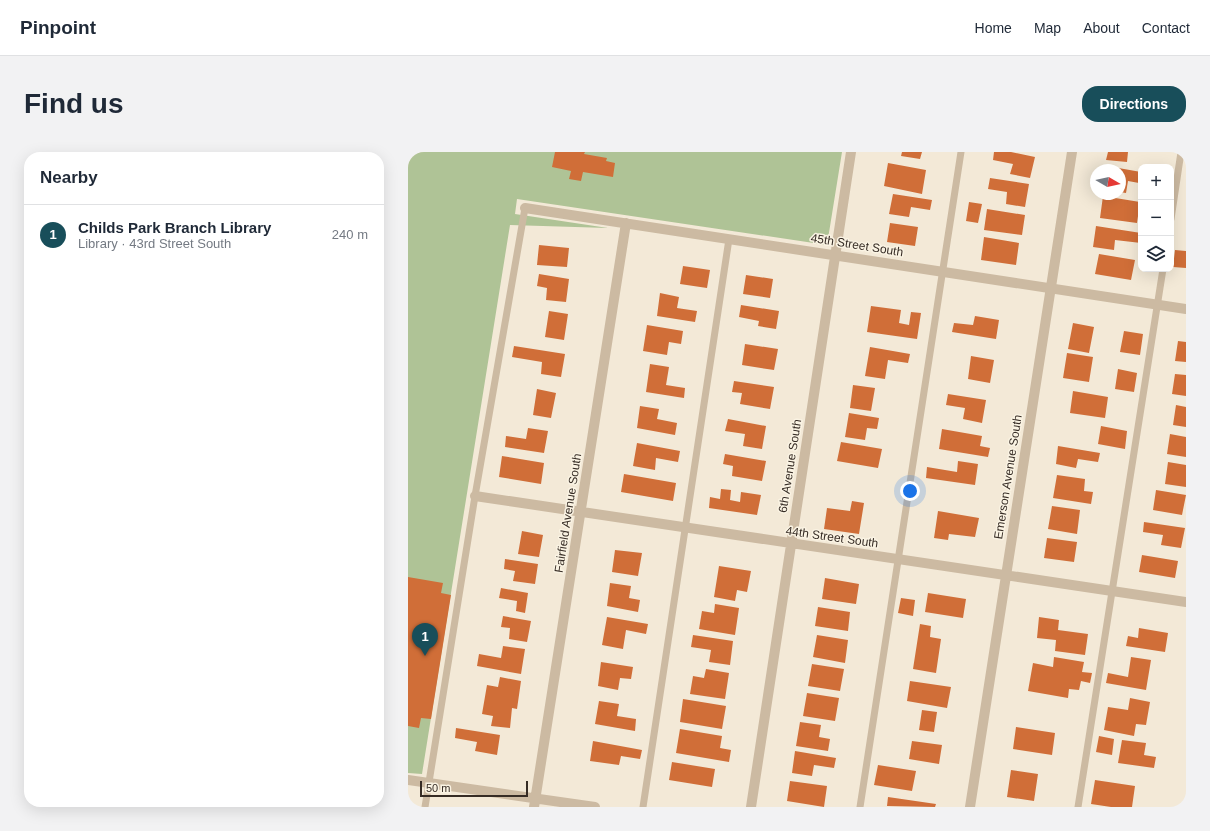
<!DOCTYPE html>
<html lang="en">
<head>
<meta charset="utf-8">
<style>
  body { margin:0; font-family:Arial,sans-serif; background:#f2f2f3; color:#1f2937 }
  .controls { position:absolute; right:12px; top:12px; display:grid; overflow:hidden; border-radius:8px; box-shadow:0 4px 16px #0002 }
  .controls button { width:36px; height:36px; display:grid; place-items:center; padding:0; border:0; border-bottom:1px solid #e0e1e3; background:#fff; color:#1f2937; font:20px sans-serif }
  .compass { position:absolute; left:682px; top:12px; width:36px; height:36px; border-radius:50%; background:#fff; box-shadow:0 4px 16px #0002; rotate:99deg }
  .scale { position:absolute; left:12px; bottom:10px; width:108px; box-sizing:border-box; padding-left:4px; border:2px solid #362c25; border-top:0; font-size:11px; line-height:14px; white-space:nowrap; color:#362c25; -webkit-text-stroke:3px #faf3e3; paint-order:stroke }
  .you { position:absolute; left:502px; top:339px; width:14px; height:14px; margin:-10px; border:3px solid #fff; border-radius:50%; background:#1a73e8; box-shadow:0 0 0 6px #1a73e833 }
  .badge { display:grid; place-items:center; width:26px; height:26px; border-radius:50%; background:#184e5a; color:#fff; font-size:13px; font-weight:700 }
  .pin { position:absolute; translate:-50% -33px; filter:drop-shadow(0 1px 2px #0008) }
  .pin::after { content:''; position:absolute; top:21px; width:14px; height:12px; background:inherit; clip-path:polygon(0 0,100% 0,50% 100%) }
  .list { margin:0; padding:0; list-style:none }
  h2 { display:flex; justify-content:space-between; align-items:center; height:52px; margin:0; padding:0 16px; font-size:17px }
  h2 small { font-size:13px; font-weight:400; color:#747a83 }
  .list li { display:grid; grid-template-columns:26px 1fr auto; gap:12px; align-items:center; box-sizing:border-box; height:60px; padding:0 16px; border-top:1px solid #e0e1e3 }
  .list b { display:block; font-size:15px; white-space:nowrap }
  .list p { margin:0; font-size:13px; white-space:nowrap; color:#747a83 }
  .list em { font-size:13px; font-style:normal; color:#747a83 }
  .icon { flex:none; width:22px; height:22px; fill:none; stroke:currentColor; stroke-width:2; stroke-linecap:round; stroke-linejoin:round }
  .map { position:relative; flex:none; width:778px; height:655px; overflow:hidden; border-radius:16px }
  header { display:flex; align-items:center; gap:24px; box-sizing:border-box; height:56px; padding:0 20px; background:#fff; border-bottom:1px solid #e0e1e3 }
  header strong { font-size:19px }
  nav { display:flex; gap:22px; margin-inline-start:auto; font-size:14px }
  .intro { display:flex; align-items:center; justify-content:space-between; box-sizing:border-box; height:96px; padding:0 24px }
  h1 { margin:0; font-size:28px }
  .button { padding:10px 18px; border-radius:16px; background:#184e5a; color:#fff; font-size:14px; font-weight:700 }
  main { display:flex; gap:24px; padding:0 24px }
  aside { flex:1; background:#fff; border-radius:16px; box-shadow:0 4px 16px #0002 }
  .map>svg:first-child { display:block }
  .green { fill:#afc396 }
  .building { fill:#d06e38 }
  .lines { fill:none; stroke-linecap:round; stroke-linejoin:round }
  .service { stroke:#ccbaa2; stroke-width:7 }
  .minor { stroke:#ccbaa2; stroke-width:10 }
  .labels { text-anchor:middle; dominant-baseline:central; stroke-width:3; stroke-linejoin:round; paint-order:stroke }
  .street-label { font-size:12px; fill:#362c25; stroke:#faf3e3 }
</style>
</head>
<body>
<header>
<strong>Pinpoint</strong>
<nav><a>Home</a><a>Map</a><a>About</a><a>Contact</a></nav>
</header>
<div class="intro"><h1>Find us</h1><a class="button">Directions</a></div>
<main>
<aside>
<h2>Nearby<small></small></h2>
<ul class="list">
<li><span class="badge">1</span><div><b>Childs Park Branch Library</b><p>Library · 43rd Street South</p></div><em>240 m</em></li>
</ul>
</aside>
<div class="map">
<svg width="778" height="655" viewBox="0 0 778 655">
  <rect width="100%" height="100%" fill="#f3e9d7"/>
  <path class="green" d="M0,0h434l-15,93 -310,-46 -2,15 93,14 -98,-3 -88,549 -14,-1z"/>
  <path class="building" d="M147,0h30l-1,2 23,4 -1,3 9,2 -2,14 -30,-5 -2,9 -12,-2 2,-8 -19,-4z
    M494,0h20l-2,7 -19,-3z
    M586,0h17l24,5 -5,21 -20,-4 3,-10 -20,-4z
    M700,0h20l-1,10 -21,-2z
    M480,11l38,7 -4,24 -38,-8z
    M699,14l34,6 -2,11 -11,-2 -2,12 -6,-1v-22h-14z
    M582,26l39,6 -4,23 -19,-3 1,-12 -19,-3z
    M485,42l39,6 -2,10 -19,-3 -2,10 -20,-3z
    M695,44l37,6 -3,21 -37,-5z
    M561,50l13,2 -4,19 -12,-2z
    M579,57l38,6 -3,20 -38,-5z
    M482,71l28,4 -3,19 -28,-4z
    M688,74l45,7v10l-26,-3 -1,10 -21,-3z
    M576,85l35,6 -3,22 -35,-5z
    M131,93l30,3 -2,19 -30,-2z
    M767,98l11,1v17l-13,-1z
    M691,102l36,6 -4,20 -36,-6z
    M275,114l27,4 -3,18 -27,-4z
    M131,122l30,5 -3,23 -20,-2 1,-12 -10,-2z
    M338,123l27,4 -3,19 -27,-4z
    M252,141l19,4 -2,11 20,3 -2,11 -38,-6z
    M333,153l38,6 -3,18 -18,-3 1,-5 -20,-4z
    M463,154l30,4 -2,13 10,2 2,-13 10,1 -4,26 -50,-7z
    M141,159l19,3 -4,26 -19,-3z
    M567,164l24,4 -3,19 -44,-7 2,-9 19,2z
    M665,171l21,4 -5,26 -21,-4z
    M239,173l36,6 -2,13 -12,-2 -2,13 -24,-4z
    M716,179l19,3 -3,21 -20,-3z
    M770,189l8,1v20l-11,-1z
    M337,192l33,5 -4,21 -32,-5z
    M106,194l51,8 -4,23 -20,-3 1,-12 -30,-5z
    M462,195l40,7 -2,9 -20,-3 -3,19 -20,-3z
    M659,201l26,4 -4,25 -26,-4z
    M563,204l23,4 -4,23 -22,-4z
    M242,212l19,3 -3,18 19,3 -1,10 -38,-6z
    M710,217l19,4 -3,19 -19,-3z
    M767,222l11,1v21l-14,-2z
    M326,229l40,6 -4,22 -30,-5 2,-11 -10,-1z
    M445,233l22,3 -4,23 -21,-3z
    M129,237l19,4 -5,25 -18,-3z
    M665,239l35,6 -3,21 -35,-5z
    M540,242l38,6 -4,23 -19,-4 2,-11 -19,-3z
    M768,253l10,2v20l-13,-2z
    M232,254l19,3 -2,10 20,4 -2,12 -38,-7z
    M441,261l30,5 -2,11 -10,-1 -2,12 -20,-3z
    M320,267l38,7 -4,23 -19,-3 2,-12 -20,-3z
    M693,274l26,5 -2,18 -27,-5z
    M120,276l20,3 -4,22 -39,-6 1,-11 20,3z
    M534,277l40,7 -2,10 10,2 -2,9 -49,-8z
    M762,282l16,3v20l-19,-3z
    M433,290l41,7 -4,19 -41,-7z
    M229,291l43,8 -2,11 -22,-4 -1,12 -22,-4z
    M650,294l42,7 -2,9 -20,-3 -2,9 -20,-4z
    M317,302l41,7 -4,20 -30,-5 1,-10 -10,-2z
    M94,304l42,7 -3,21 -42,-7z
    M550,309l20,3 -3,21 -49,-7 1,-11 30,5z
    M760,310l18,3v22l-21,-3z
    M216,322l52,9 -3,18 -52,-9z
    M649,323l28,4 -1,12 9,1 -2,12 -38,-6z
    M313,337l10,1 -1,10 10,2 1,-10 20,3 -4,20 -48,-7 1,-11 10,2z
    M748,338l30,5 -4,20 -29,-5z
    M444,349l12,2 -5,31 -35,-5 3,-21 23,3z
    M644,354l28,4 -3,24 -29,-5z
    M530,359l41,7 -4,19 -26,-3 -1,6 -14,-2z
    M736,370l41,6 -4,20 -20,-3 2,-10 -20,-3z
    M114,379l21,4 -4,22 -21,-3z
    M639,386l30,4 -3,20 -30,-4z
    M207,398l27,3 -4,23 -26,-4z
    M734,403l36,6 -3,17 -36,-6z
    M97,407l33,5 -3,20 -22,-3 2,-10 -11,-2z
    M311,414l32,5 -4,21 -10,-2 -2,11 -21,-4z
    M0,425l35,6 -2,10 10,2 -20,124 -10,-1 -2,10 -11,-2z
    M417,426l34,6 -3,20 -34,-5z
    M202,431l21,3 -2,12 11,2 -2,12 -31,-6z
    M93,436l27,5 -3,20 -9,-2 1,-10 -18,-3z
    M520,441l38,6 -3,19 -38,-6z
    M493,446l14,2 -2,16 -15,-3z
    M307,452l24,4 -4,27 -36,-6 3,-18 12,2z
    M410,455l32,5 -2,19 -33,-5z
    M95,464l28,5 -4,21 -18,-3 1,-11 -9,-1z
    M199,465l41,7 -2,10 -20,-4 -3,19 -21,-4z
    M631,465l20,3 -1,10 30,4 -3,21 -30,-4 1,-11 -19,-2z
    M512,472l11,2 -1,11 11,2 -5,34 -23,-4z
    M731,476l29,5 -3,19 -39,-6 2,-10 10,2z
    M285,483l40,6 -3,24 -21,-3 2,-12 -20,-3z
    M409,483l31,5 -3,23 -32,-6z
    M95,494l22,3 -4,25 -44,-8 2,-12 22,4z
    M646,505l30,5 -2,10 10,1 -2,10 -9,-2 -2,9 -10,-1 -1,9 -40,-7 5,-28 20,4z
    M723,505l20,3 -5,30 -40,-7 2,-10 20,4z
    M193,510l32,5 -2,12 -11,-1 -2,12 -20,-4z
    M404,512l32,5 -4,22 -32,-5z
    M298,517l23,4 -4,26 -35,-5 3,-18 11,2z
    M92,525l21,4 -4,28 -5,-1 -2,20 -19,-2 2,-10 -11,-2 5,-29 11,2z
    M502,529l41,6 -4,21 -40,-7z
    M399,541l32,5 -4,23 -32,-5z
    M722,546l20,4 -4,23 -10,-1 -2,12 -30,-6 4,-23 20,3z
    M275,547l43,7 -4,23 -42,-7z
    M191,549l20,3 -2,12 19,3 -1,12 -40,-7z
    M514,558l15,2 -3,20 -15,-2z
    M392,570l21,3 -2,12 11,2 -2,12 -32,-5z
    M608,575l39,6 -3,22 -39,-6z
    M48,576l44,7 -3,20 -22,-4 2,-9 -22,-4z
    M272,577l42,7 -2,12 11,2 -2,12 -53,-9z
    M691,584l15,3 -2,16 -16,-3z
    M714,588l24,3 -2,12 12,2 -2,11 -36,-5z
    M185,589l49,9 -2,9 -19,-3 -2,9 -29,-4z
    M504,589l30,4 -3,19 -30,-5z
    M387,599l41,7 -2,10 -20,-3 -2,11 -20,-3z
    M264,610l43,7 -3,18 -43,-7z
    M470,613l38,6 -4,20 -38,-6z
    M603,618l27,4 -4,27 -27,-4z
    M687,628l40,6 -3,21h-21l-20,-3z
    M382,629l37,5 -3,21 -37,-6z
    M480,645l48,7 -1,3 -48,-1z"/>
  <g class="lines">
    <path class="service" d="M763,67l10,-67
      M17,655l50,-311 50,-288
      M235,655l86,-568
      M452,655l101,-655
      M670,655l85,-538"/>
    <path class="minor" d="M117,56l661,101
      M67,344l711,106
      M0,628l187,27
      M126,655l92,-584
      M343,655l100,-655
      M562,655l102,-655"/>
  </g>
  <g class="labels">
    <g class="street-label">
      <text transform="translate(449 93) rotate(9)">45th Street South</text>
      <text transform="translate(382 314) rotate(-81)">6th Avenue South</text>
      <text transform="translate(600 325) rotate(-81)">Emerson Avenue South</text>
      <text transform="translate(160 361) rotate(-81)">Fairfield Avenue South</text>
      <text transform="translate(424 385) rotate(8)">44th Street South</text>
    </g>
  </g>
</svg>
<div class="controls">
<button>+</button>
<button>−</button>
<button><svg class="icon" aria-label="layers" viewBox="0 0 24 24"><path d="M12 4l9 5-9 5-9-5zM3 14l9 5 9-5"/></svg></button>
</div>
<svg class="compass" viewBox="-18 -18 36 36"><path d="M0-13l5 13h-10z" fill="#e53935"/><path d="M0 13l5-13h-10z" fill="#747a83"/></svg>
<div class="scale">50 m</div>
<div class="you"></div>
<div class="pin badge" style="left:17px;top:504px">1</div>
</div>
</main>
</body>
</html>
